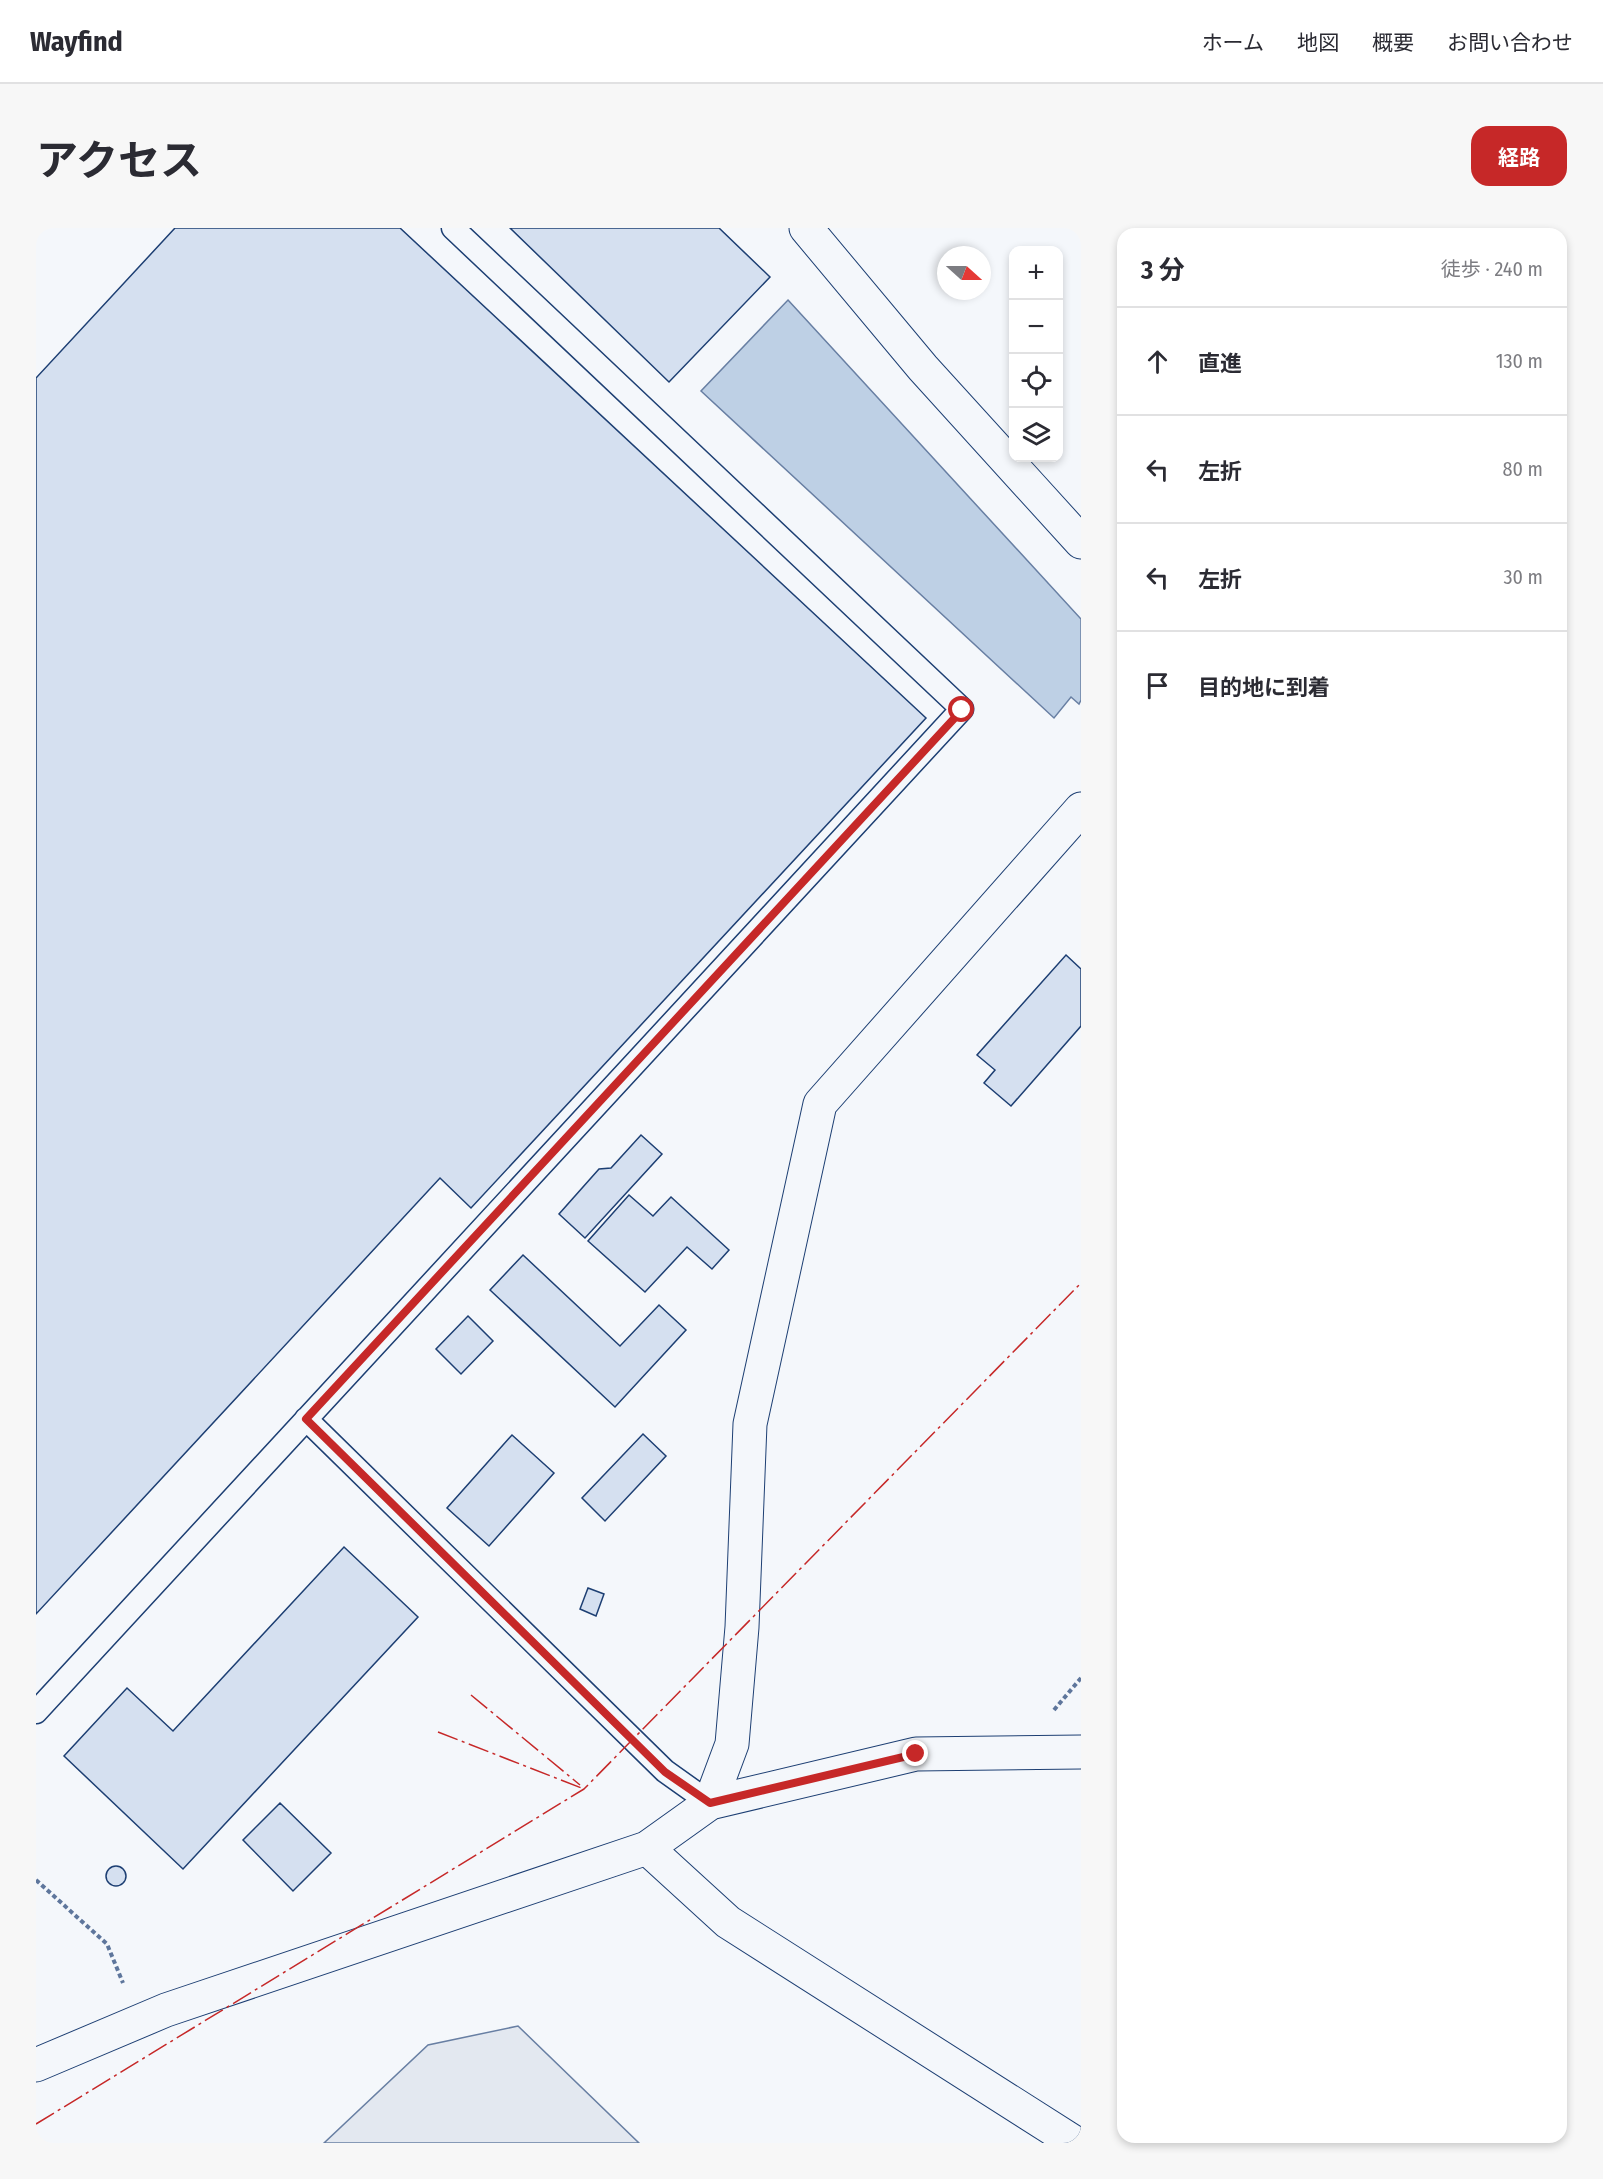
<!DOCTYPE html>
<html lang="ja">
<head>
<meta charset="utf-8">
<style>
  body { margin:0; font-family:"Fira Sans Condensed","Noto Sans JP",sans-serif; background:#f7f7f7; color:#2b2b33 }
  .controls { position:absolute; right:18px; top:18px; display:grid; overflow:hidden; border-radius:12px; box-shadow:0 3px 9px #0003 }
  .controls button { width:54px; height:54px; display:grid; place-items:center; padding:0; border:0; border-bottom:2px solid #e1e1e2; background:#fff; color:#2b2b33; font:30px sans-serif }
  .compass { position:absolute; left:901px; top:18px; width:54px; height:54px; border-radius:50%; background:#fff; box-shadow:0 3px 9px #0003; rotate:111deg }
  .stop { position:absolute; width:18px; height:18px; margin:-14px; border:4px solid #c62828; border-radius:50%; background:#fff }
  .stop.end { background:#c62828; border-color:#fff; box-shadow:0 2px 6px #0008 }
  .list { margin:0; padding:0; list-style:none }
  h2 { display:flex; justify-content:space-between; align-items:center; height:78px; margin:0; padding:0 24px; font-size:26px }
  h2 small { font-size:20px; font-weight:400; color:#7c7c81 }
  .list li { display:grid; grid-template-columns:39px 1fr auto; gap:18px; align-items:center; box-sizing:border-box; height:108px; padding:0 24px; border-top:2px solid #e1e1e2 }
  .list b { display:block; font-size:22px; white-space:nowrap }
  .list em { font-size:20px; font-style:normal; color:#7c7c81 }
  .icon { flex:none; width:33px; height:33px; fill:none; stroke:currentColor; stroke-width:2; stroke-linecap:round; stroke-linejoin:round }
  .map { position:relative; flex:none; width:1045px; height:1915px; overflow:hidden; border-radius:18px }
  header { display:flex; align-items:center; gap:36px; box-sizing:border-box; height:84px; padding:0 30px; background:#fff; border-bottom:2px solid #e1e1e2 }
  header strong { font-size:28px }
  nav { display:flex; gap:33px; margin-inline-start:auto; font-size:21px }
  .intro { display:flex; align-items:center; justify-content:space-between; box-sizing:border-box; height:144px; padding:0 36px }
  h1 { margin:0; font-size:42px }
  .button { padding:15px 27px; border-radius:18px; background:#c62828; color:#fff; font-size:21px; font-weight:700 }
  main { display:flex; gap:36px; padding:0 36px }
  aside { flex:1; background:#fff; border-radius:18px; box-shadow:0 3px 9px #0003 }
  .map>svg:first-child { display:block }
  .parking { fill:#e3e8f0; stroke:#687fa3; stroke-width:1.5 }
  .water { fill:#bed0e5; stroke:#687fa3; stroke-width:1.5 }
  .building { fill:#d5e0f0; stroke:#1d3f73; stroke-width:1.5 }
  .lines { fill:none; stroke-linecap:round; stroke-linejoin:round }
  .service-casing { stroke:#1d3f73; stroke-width:25 }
  .minor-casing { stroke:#1d3f73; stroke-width:35 }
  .tertiary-casing { stroke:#1d3f73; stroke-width:35 }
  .path { stroke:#5e769c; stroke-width:4; stroke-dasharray:4.5 3; stroke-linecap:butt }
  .service { stroke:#f4f7fb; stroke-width:22 }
  .minor { stroke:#f4f7fb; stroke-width:33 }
  .tertiary { stroke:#f4f7fb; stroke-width:33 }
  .power { stroke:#c62828; stroke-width:1.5; stroke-dasharray:21 4.5 3 4.5; stroke-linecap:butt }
  .route { stroke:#c62828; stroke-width:8 }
</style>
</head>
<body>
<header>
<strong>Wayfind</strong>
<nav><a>ホーム</a><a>地図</a><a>概要</a><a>お問い合わせ</a></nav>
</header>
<div class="intro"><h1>アクセス</h1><a class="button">経路</a></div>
<main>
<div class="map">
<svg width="1045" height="1915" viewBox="0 0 1045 1915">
  <rect width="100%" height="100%" fill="#f4f7fb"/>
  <path class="parking" d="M482,1798l121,117h-315l104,-98z"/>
  <path class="water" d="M752,72l293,319v81l-2,4 -8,-7 -17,21 -353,-327z"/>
  <path class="building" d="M139,0h225l526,490 -455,490 -31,-30 -404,436v-1236z
    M474,0h209l51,49 -101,105z
    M1030,727l15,14v57l-70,80 -27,-23 11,-13 -18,-15z
    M605,907l21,19 -77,84 -26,-24 40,-45 12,-1z
    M593,967l24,21 18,-19 58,53 -17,19 -25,-22 -42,45 -57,-51z
    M487,1027l97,91 39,-41 27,25 -71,77 -125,-117z
    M432,1088l25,25 -32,33 -25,-25z
    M607,1206l23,22 -61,65 -23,-23z
    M476,1207l42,38 -65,73 -42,-38z
    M308,1319l74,70 -235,252 -119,-113 63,-68 46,43z
    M552,1360l16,6 -8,22 -16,-7z
    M244,1575l51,50 -38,38 -50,-51z
    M70 1648a10 10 0 1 1 20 0a10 10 0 1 1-20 0Z"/>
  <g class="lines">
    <g class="service-casing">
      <path id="service" d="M270,1191l359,352 45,32
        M0,1484l926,-1003 -509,-481"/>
    </g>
    <g class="minor-casing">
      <path id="minor" d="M770,0l117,140 158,174
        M674,1575l22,-59 10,-117 8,-203 70,-320 261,-295
        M611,1620l81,74 347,221"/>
    </g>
    <g class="tertiary-casing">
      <path id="tertiary" d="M0,1837l130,-55 481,-162 63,-45 206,-49 165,-2"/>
    </g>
    <path class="path" d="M1018,1482l27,-32
      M0,1652l71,64 16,39"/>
    <use href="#service" class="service"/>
    <use href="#minor" class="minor"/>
    <use href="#tertiary" class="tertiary"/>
    <path class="power" d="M435,1467l109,90
      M402,1504l146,57
      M0,1896l548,-335 497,-506"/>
  </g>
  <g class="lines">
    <path class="route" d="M880,1526l-206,49 -45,-31 -359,-353 656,-709"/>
  </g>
</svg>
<div class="controls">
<button>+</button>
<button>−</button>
<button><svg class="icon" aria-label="locate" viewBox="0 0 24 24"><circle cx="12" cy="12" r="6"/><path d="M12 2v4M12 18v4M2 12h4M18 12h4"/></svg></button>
<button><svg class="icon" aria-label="layers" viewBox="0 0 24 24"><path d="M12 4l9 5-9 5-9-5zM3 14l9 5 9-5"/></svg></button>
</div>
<svg class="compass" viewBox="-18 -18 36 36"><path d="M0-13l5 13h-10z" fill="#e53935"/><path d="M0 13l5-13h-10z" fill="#7c7c81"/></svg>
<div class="stop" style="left:926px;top:482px"></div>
<div class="stop end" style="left:880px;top:1526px"></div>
</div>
<aside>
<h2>3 分<small>徒歩 · 240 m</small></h2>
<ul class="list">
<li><svg class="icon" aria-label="ahead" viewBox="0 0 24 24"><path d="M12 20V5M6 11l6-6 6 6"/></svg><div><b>直進</b></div><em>130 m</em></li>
<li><svg class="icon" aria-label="left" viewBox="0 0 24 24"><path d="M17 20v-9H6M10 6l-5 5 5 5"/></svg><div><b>左折</b></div><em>80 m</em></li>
<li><svg class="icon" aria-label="left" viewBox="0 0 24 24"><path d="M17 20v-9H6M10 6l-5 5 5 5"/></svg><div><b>左折</b></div><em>30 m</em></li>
<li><svg class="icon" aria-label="arrive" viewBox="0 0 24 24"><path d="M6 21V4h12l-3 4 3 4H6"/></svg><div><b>目的地に到着</b></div></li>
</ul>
</aside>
</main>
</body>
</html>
